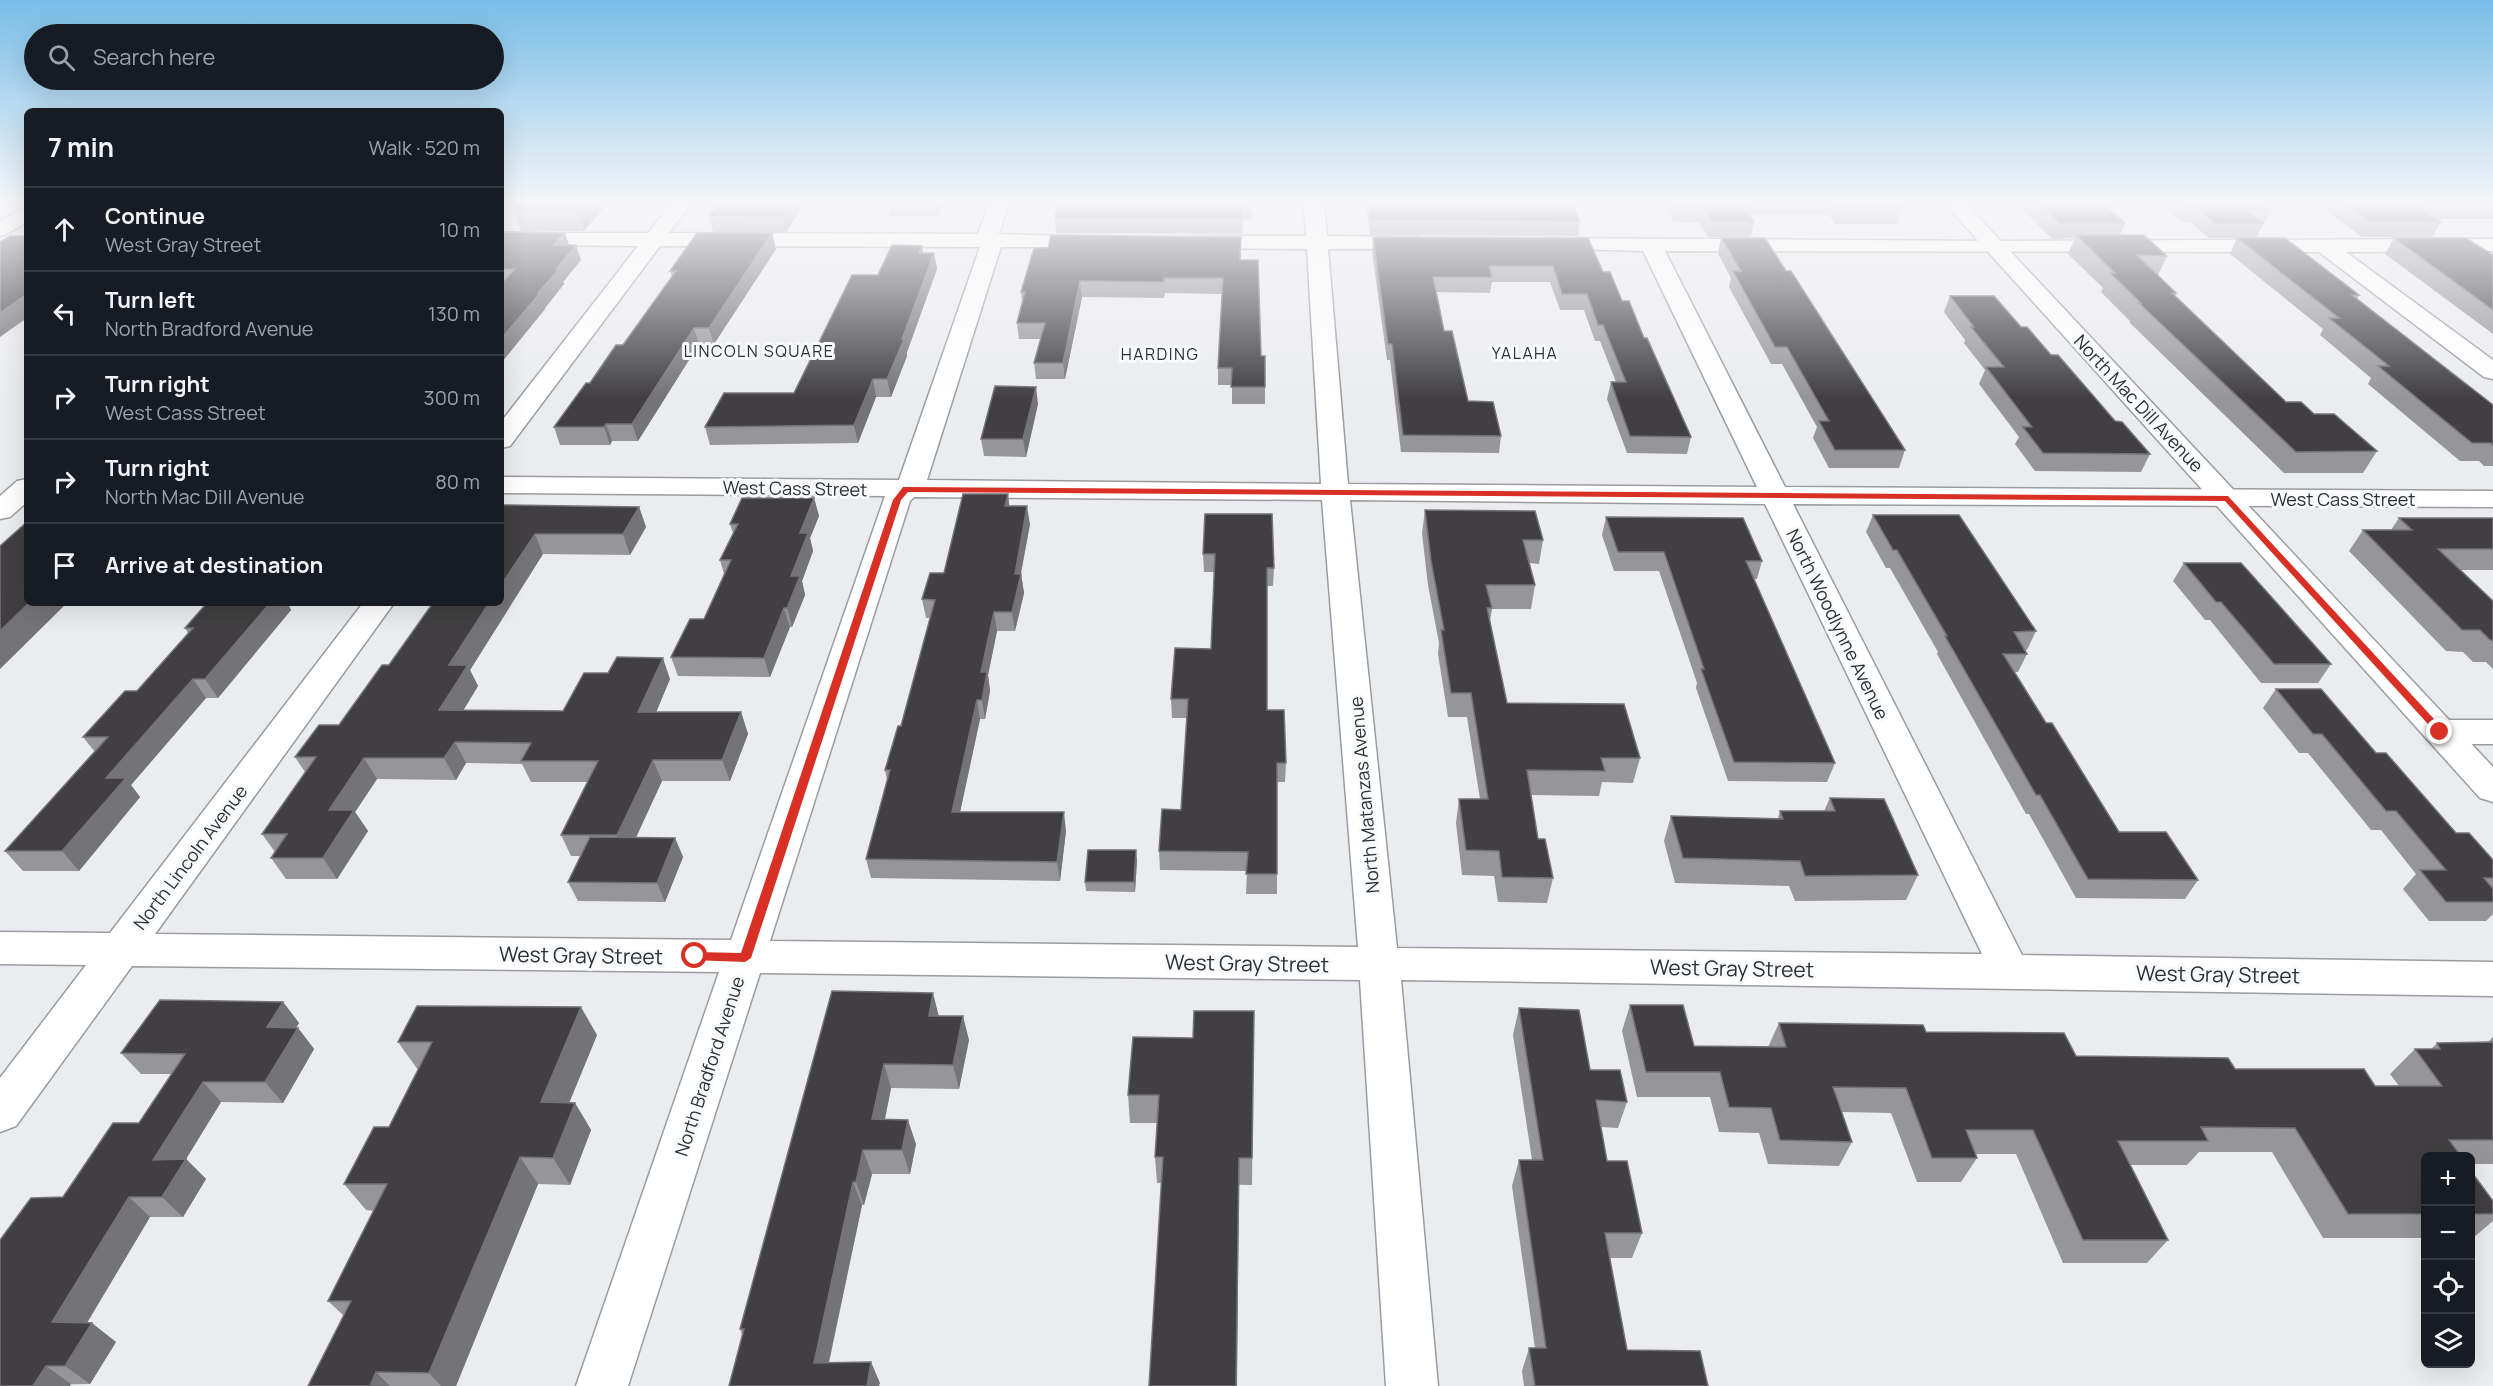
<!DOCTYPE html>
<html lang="en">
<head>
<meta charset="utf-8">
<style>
  body { margin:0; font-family:Manrope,sans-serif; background:#242831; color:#f1f3f6 }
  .controls { position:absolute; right:18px; bottom:18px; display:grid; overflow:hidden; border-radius:9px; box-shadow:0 6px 24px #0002 }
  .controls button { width:54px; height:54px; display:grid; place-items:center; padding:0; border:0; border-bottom:2px solid #363941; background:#171b24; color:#f1f3f6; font:30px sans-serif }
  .stop { position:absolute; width:18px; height:18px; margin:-14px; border:4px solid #d93025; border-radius:50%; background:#fff }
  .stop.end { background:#d93025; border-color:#fff; box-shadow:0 2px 6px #0008 }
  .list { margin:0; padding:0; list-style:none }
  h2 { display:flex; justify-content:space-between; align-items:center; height:78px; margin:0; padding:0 24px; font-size:26px }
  h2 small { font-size:20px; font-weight:400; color:#9ea1a6 }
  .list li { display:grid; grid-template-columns:39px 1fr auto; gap:18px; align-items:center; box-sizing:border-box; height:84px; padding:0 24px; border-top:2px solid #363941 }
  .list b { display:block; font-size:22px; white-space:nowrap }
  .list p { margin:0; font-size:20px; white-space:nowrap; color:#9ea1a6 }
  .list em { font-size:20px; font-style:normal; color:#9ea1a6 }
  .icon { flex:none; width:33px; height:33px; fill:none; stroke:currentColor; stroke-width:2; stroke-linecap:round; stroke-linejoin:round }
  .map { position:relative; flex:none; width:2493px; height:1386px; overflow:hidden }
  .search { position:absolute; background:#171b24; box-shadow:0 6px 24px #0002; left:24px; top:24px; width:480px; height:66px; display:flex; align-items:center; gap:15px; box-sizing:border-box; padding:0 21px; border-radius:33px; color:#9ea1a6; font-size:22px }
  .panel { position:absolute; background:#171b24; box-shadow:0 6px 24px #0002; left:24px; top:108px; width:480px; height:498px; border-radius:9px }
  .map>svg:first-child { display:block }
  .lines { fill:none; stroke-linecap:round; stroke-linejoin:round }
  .minor-casing { stroke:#9b9c9f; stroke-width:3 }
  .tertiary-casing { stroke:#9b9c9f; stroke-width:3 }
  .minor { fill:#fff; fill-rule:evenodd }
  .tertiary { fill:#fff; fill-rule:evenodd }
  .wall { fill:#969698 }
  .shaded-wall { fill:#747375 }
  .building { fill:#413f41; stroke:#747375; stroke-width:1.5 }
  .route { fill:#d93025 }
  .labels { text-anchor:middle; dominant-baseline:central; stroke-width:6; stroke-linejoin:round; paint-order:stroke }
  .far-neighbourhood-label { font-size:16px; letter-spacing:1.5px; fill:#2e2f30; stroke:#f8fafd }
  .street-label { font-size:18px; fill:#2e2f30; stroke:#f8fafd }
  .near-street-label { font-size:21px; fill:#2e2f30; stroke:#f8fafd }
</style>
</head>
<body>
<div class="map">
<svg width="2493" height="1386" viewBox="0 0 2493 1386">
  <rect width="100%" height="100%" fill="#ebecef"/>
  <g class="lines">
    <g class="minor-casing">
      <path id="minor" d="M671,204h20l-22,29 309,1 11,-30h20l-10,30 101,3 4,4 -4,4 -7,2h-92l-74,233 394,4 -14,-235 -111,-1 -7,-2 -4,-4 4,-4 7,-2h110l-2,-32h20l3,32 90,1 7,2 4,4 -4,4 -7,2h-89l20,235 409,3 -114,-236 -103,-3 -4,-4 4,-4 7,-2 448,3 498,-2v12l-147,1 147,108v19l-9,-2 -165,-125 -654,-1 120,236 708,4v16l-700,-3 229,451 471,7v34l-1092,-16 37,406h-52l-26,-406 -600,-7 -132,413h-52l143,-414 -587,-6 -116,160 -16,6v-54l86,-113 -86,-1v-32l110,1 253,-330h31l-239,331 576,6 154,-444 -384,-3v-16l398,3 81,-233 -320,-1 -150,200 -9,2v-26l137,-176 -137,-1v-12h147zM914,497l408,3 36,447 -588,-6 140,-440zM1350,500l415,4 217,450 -585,-6z
        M27,207v15l-20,12 -7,2v-15z
        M27,479v23l-17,15 -10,2v-23l17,-15z
        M2440,720h53v24h-53l-12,-4 -5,-8 5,-8z"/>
    </g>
    <g class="tertiary-casing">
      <path id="tertiary" d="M1945,204h21l527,563v35l-13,-4z"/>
    </g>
    <use href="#minor" class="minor"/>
    <use href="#tertiary" class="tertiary"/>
  </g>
  <path class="wall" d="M519,204h88l-23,27h-63l-7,-21z
    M887,204h56l-5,12h-48z
    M1058,204h194v15h-9l-1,15 -186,-1 -1,-15z
    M1366,204h206l8,17 -2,15 -208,-1z
    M1664,204h237l-1,3 2,2 -5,15h-62l-6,-9h-79l4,7 -3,15h-43l-9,-15h-25z
    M2017,204h87l21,19 -5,12 47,21 -9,19h-1l19,18 -1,3 111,106 28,12 63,37 -14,22h-79l-154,-150v-2l-29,-29 2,-4 -35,-34 7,-16 -23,1z
    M2160,204h103l8,6 -15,28h-47l-19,-16h-8z
    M2321,204h172v15h-57l5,3 -9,15h-70l-42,-31z
    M802,206l-16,26h-73l-4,-16z
    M501,233l68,12 12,15 -18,22 1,2 -19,24v1l-44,54z
    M772,233l4,16 -62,95h-15l-61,97h-26l-2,4h-50l-6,-18 36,-44 33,-38 49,-68 -2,-6z
    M1373,237l230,35 19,29 22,37 47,99 -4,17 -60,-1 -20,-54 4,-17h5l-16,-41h-5l-11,-31h-24l-10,-28h-58l-2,11 -53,-1 7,39 24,70 33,35 -2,17 -98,-1 -11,-92h-3l-15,-108z
    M1721,238l184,212 -6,18h-70l-16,-30 4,-11 -35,-63h-11l-42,-77 2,-9 -13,-24z
    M2237,238l122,57 -2,4 136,106v61h-9l-5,-5h-19l-92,-77 3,-6 -51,-43 3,-6 -93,-75z
    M2394,238l99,17v79l-108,-80z
    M1034,248l207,12 20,96h4v48h-33v-19h-14v-17l4,-74 -57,-1 -1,5 -82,-1 -17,82h-29l-2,-16 7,-24h-22l-2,-16 5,-21 -1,-10z
    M924,253h10l3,16 -30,83v4l-16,41h-15l-18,46 -148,2 -5,-18 89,-34 84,-118z
    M1950,296l71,31 30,28 64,66 35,33 -9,18 -106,-1 -20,-27 4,-7 -40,-53 6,-14 -21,-27 1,-3 -21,-28z
    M1038,404l-12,53 -42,-1 -3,-17z
    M1008,494l1,12 21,18 -9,50 3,19 -9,38h-18l-9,44 2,16 -5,28h-5l-20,93 106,19 -6,50 -189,-3 -5,-19 21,-79 -2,-10 16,-44 29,-108h-4l-4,-19z
    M814,498l5,18 -9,22 3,13 -11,30 3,14 -13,32h-2l-20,50 -92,-1 -7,-19 33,-38 20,-45 -4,-14 13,-27 -3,-9z
    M639,507l7,20 -16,28 -87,-1 -73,116 8,16 -15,24 100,1 107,-32 -14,33h85l7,22 -18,47h-68l-26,57h39l8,19 -18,45 -87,-1 -10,-19 13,-26h-10l-10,-21 27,-53h-57l-9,-18 -56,-1 -10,17 -79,-1 -22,33 13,19 -31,48h-51l-15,-21 4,-6 -13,-18 43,-62 -10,-15 44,-32 50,-60 112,-157z
    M1425,510l118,30 -4,24 -10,-1 6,22 -4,24h-39l-2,12 17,82 133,55 -7,25 -31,-1 -3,14 -68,-1 7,44 15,39 -6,25 -49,-1 -4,-26 -32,-1 -6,-52 3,-24h21l-13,-82h-19l-10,-63 1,-11 -11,-58 -6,-52z
    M1205,514l69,54 -1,18h-6v124l19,53 -1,19h-8v112h-31l1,-23 -87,-1 -1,-19 22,-41 6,-92h-15l-1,-19 40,-50 3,-77h-10l-1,-18z
    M1873,515l163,116 -9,19h-2l2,4 -9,18h-3l31,51 73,109 79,48 -13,19 -109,-1 -47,-84h-3l-89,-160 1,-2 -48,-84h-4l-20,-36z
    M1606,517l156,44 -5,18h-3l81,184 -8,19 -99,-1 -32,-93 1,-5 -38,-112h-45l-12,-36z
    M2399,518h94v52h-32l32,31v68l-7,-7h-13l-10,-10 -17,-1 -97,-100 14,-21h28z
    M2184,563l147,101 -13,19h-57l-51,-63h-5l-32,-39z
    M207,603h85l-3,3 2,4 -73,88h-12l-75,87 9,12 -61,74h-56l-18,-20 90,-99 -12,-15 54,-46 51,-58 -3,-5z
    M2276,689l100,64 80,80 37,27v54l-7,7h-57l-26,-32 13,-15 -35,-44h-10l-63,-77h-9l-36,-45z
    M1830,798l88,77 -12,25 -111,1 -6,-15 -114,-3 -11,-42 7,-25 107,2 2,-7h44z
    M1137,860l-2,32 -49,-1 -1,-9z
    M832,991l107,25 30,24 -10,49 -68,-1 -6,31 31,25 -6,30h-38l-8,31h-2l-33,158 51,20 -138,-49 -2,-5z
    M283,1002l16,21 -3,5h2l16,21 -31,54 -62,-1 -35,57 20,20 -23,38h-33l-63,106 29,19 -26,42 -90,2 63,-189 76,-74 33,-49h-31l-20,-21z
    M1630,1005l64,41 74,1 11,-24 147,9 150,24 159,13 140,17h24l-9,-12 25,-25h16l6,-6 51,-1 5,-5v127h-23v-8h-44v82h-103l-51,-86h-73l-12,13h-56l37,75 -21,23h-84l-47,-109h-40l1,4 -16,24h-44l-26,-69 -49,-1 10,30 -13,24 -71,-2 -9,-31 -40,-1 -9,-35h-73l-15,-66z
    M1519,1008l108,94 -9,26 -17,-1 6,34 35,72 -10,25h-23l18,92 81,36h-184l-2,-15 7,-23h6l-23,-162 7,-26h13l-19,-125z
    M1254,1011l-2,174 -95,-2 -2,-26 2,-34h-27l-2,-28z
    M597,1035l-28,68h6l16,27 -21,55 -32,-1 -82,202h-148l36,-70 -16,-15 46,-90 -8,-1 -22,-26 45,-57 29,-57 -20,-28z
    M2470,1170l23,31v20l-20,17h-3z"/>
  <path class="shaded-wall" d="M583,204h24l-23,27 -6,-21z
    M791,204h11v2l-16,26 -3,-15z
    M936,204h7l-5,12z
    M565,233l5,15 -16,-3z
    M772,233l4,16 -62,95 -5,-16z
    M576,245l5,15 -18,22 1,2 -19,24v1l-44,54v-24z
    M922,246l3,15 -6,-8z
    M934,253l3,16 -30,83v4l-16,41 -4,-18z
    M1080,281l2,16 -17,82 -2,-16z
    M27,294v24l-27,19v-24z
    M694,328l5,16 -61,97 -6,-17z
    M873,379l3,18 -18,46 -4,-18z
    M1036,387l2,17 -12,53 -3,-18z
    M606,424l6,17 -2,4 -6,-18z
    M1008,494l2,18 -5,-6z
    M814,498l5,18 -9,22 3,13 -11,30 3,14 -13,32 -5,-19 4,-32 9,-43z
    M1027,506l3,18 -11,58 2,-8 3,19 -9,38 -3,-19 3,-38z
    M639,507l7,20 -16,28 -7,-21z
    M535,534l8,20 -73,116 8,16 -27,45 -12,-21 10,-45 40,-62h12v-18z
    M29,603h38l-67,66v-38z
    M270,603h22l-3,3 2,4 -73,88 -13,-19z
    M784,608l6,19 -20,50 -6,-19z
    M994,612l3,19 -9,44 2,16 -5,28 -3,-19 -1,-28z
    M663,658l7,21 -23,55 -9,-22z
    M193,679l13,19 -75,87 9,12 -61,74 -17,-20 44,-73z
    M977,700l3,19 -24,112 -4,-19z
    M741,712l7,22 -18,47 -8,-21z
    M455,742l11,21 -10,17 -12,-22z
    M364,758l13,21 -22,33 13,19 -31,48 -14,-21 6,-48z
    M653,760l9,21 -35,75 -10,-21z
    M1064,812l2,19 -6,50 -3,-19z
    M675,838l8,19 -18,45 -8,-19z
    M1136,850l1,10 -2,32 -1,-10z
    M933,993l6,24 -10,-1z
    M283,1002l16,21 -15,25 -17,-21z
    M581,1007l16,28 -39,95 -17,-28z
    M963,1016l6,24 -10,49 -6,-24z
    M298,1028l16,21 -31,54 -18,-21z
    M884,1064l7,24 -11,55 -8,-24z
    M203,1082l18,20 -35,57 20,20 -23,38 -21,-20 -9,-37z
    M575,1103l16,27 -21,55 -17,-27z
    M908,1120l8,24 -6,30 -8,-24z
    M863,1150l9,24 -8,31 -8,-23z
    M520,1157l18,27 -82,202h-15l-12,-13z
    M1239,1158l-2,228h-1z
    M853,1182l9,23 -38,179 -10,-21z
    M129,1197l21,20 -74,124 -24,-19z
    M92,1323l24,19 -26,42 -25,-18z
    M871,1362l9,21 -1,3h-12z
    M46,1366l25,18 -1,2h-37z
    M376,1372l14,14h-20z"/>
  <path class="building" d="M519,204h64l-5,6h-64z
    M718,204h73l-8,13 -74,-1z
    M1058,204h185l-1,15 -187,-1z
    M1368,204h204l8,17 -210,-1z
    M1675,204h68l11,18 -43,-1 -9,-14h-25z
    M1836,204h62l4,5h-62z
    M2039,204h65l21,19h-66z
    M2184,204h79l8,6h-25l17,13 -47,1 -20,-16h-7z
    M2345,204h148h-80l28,18h-71z
    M502,232l63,1 -11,12h22l-20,24h3l-21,24h2l-39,46v-55l14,-15h-14z
    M697,233h75l-63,95h-15l-62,96h-26l-2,3h-50l32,-44h4l26,-38h7l53,-74h-6z
    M1051,235l190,2 -1,23h18l3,96h4v31h-34l1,-19h-14l5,-90h-59v4l-84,-1 -17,82h-29l11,-40h-28l8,-31h-4l13,-44h14z
    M2076,235h68l23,21 -30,-1 39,38h-4l114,109h15l13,12h20l43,37 -81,1 -157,-149h2l-31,-30h5z
    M10,236h17v58l-27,19v-71z
    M1373,237l215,1 15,34h7l12,29h7l15,37h3l44,99 -61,-1 -19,-54h15l-23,-57h-5l-11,-31h-25l-9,-28h-64l3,11h-59l11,54h8l16,70 25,1 8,34 -98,-1 -11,-91h-4z
    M1721,238h44l21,33h5l114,179h-70l-16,-29h10l-42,-74h-12l-42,-76h8z
    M2237,238h48l74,57h-7l141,110v40l-2,-2h-19l-94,-77h11l-60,-48h10z
    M2394,238h72l27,17v55z
    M892,245l30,1 -3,7h15l-32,86h2l-17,40h-14l-19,46 -149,2 19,-34h70l58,-118h26z
    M1950,296h44l27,31h6l24,28h7l57,66 7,1 28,32 -107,-1 -20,-26h9l-46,-60h18l-33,-40h3z
    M995,386l41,1 -13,52h-42z
    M963,494h45l-3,12h22l-12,68h6l-9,38h-18l-13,60h6l-5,28h-5l-25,112h112l-7,50 -191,-3 24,-89h-5l13,-44h3l34,-126 -13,-1 8,-26h14z
    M742,498h72l-14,35h8l-17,43h9l-13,32h-3l-20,50 -93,-1 19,-38h14l27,-59h-11l18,-36h-8z
    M504,505l135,2 -16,27h-88l-34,51v-77z
    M1425,510l110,1 8,29h-20l12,45h-49l6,23h-5l20,95 117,1 16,54h-39l4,13 -78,-1 11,69h7l8,39 -51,-1 -3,-26 -33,-1 -7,-51h29l-17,-106h-20l-10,-63h3l-13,-69z
    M1205,514h67l2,54h-7v142h17l2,53h-9v111h-31l2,-22 -89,-1 3,-42 19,1 7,-111h-17l4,-51 36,1 4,-95h-12z
    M1873,515h86l77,116 -22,1 13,22h-24l43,69h6l67,109h47l32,48 -110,-1 -48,-84h-4l-91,-159h2l-50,-86h-4z
    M1606,517l137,1 19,43h-16l89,202 -101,-1 -33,-93h3l-40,-117h-46z
    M2399,518h94v31h-55l55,52v39h-3l-10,-10h-18l-99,-100h49z
    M27,522v81h2l-29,28v-85z
    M2184,563h57l90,101h-57l-53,-62h-5z
    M207,603h63l-65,76h-12l-87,99h20l-64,73h-57l103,-114h-25l42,-46h12l56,-63h-8z
    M433,603h56l-40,62h19l-29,45 124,1 21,-38h24l9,-16 46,1 -25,54h103l-19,48h-69l-36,75h-56l37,-74h-77l10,-18 -76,-1 -11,16h-80l-35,52h25l-31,48h-52l16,-24h-25l54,-77h-21l24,-32h20l43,-60h7z
    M2276,689h45l55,64h10l70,80h13l24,27v18h-9l9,11v13h-47l-26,-32h26l-50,-59h-10l-64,-77h-9z
    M1830,798l54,1 34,76 -113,1 -5,-15 -117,-3 -12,-42 112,3 -3,-8h55z
    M590,837l85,1 -18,45 -89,-1z
    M1088,850h48l-2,32h-49z
    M832,991l101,2 -4,23h34l-10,49 -69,-1 -12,55 36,1 -6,30h-39l-7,32h-3l-39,181 57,-1 -4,24h-138l15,-57h-4z
    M160,1000l123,2 -16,25 31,1 -33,54h-62l-50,78 33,-1 -24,38h-33l-77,125 40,1 -27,43h-19l-13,20h-33v-146l31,-42 32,-1 50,-74h26l46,-69 -64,-1z
    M1630,1005h53l11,41 92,1 -7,-24 144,2 3,7 138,1 12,23 152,2 7,11h129l11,17h67l-27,-37h25l-3,-6 56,-1v98h-44l12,16h-35v58h-78l-53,-86 -94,-1 7,14h-90l50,99h-85l-50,-110h-67l11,28h-45l-26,-70 -73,-1 19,55 -72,-2 -9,-32 -42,-1 -9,-35h-74z
    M417,1006l164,1 -40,95 34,1 -22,55 -33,-1 -91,216 -53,-1 -6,14h-62l43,-85h-23l59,-117h-43l30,-57h15l43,-85h-34z
    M1519,1008l60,2 11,60h30l7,32 -31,-2 11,61h20l15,72h-37l22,117 73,1 8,35h-173l-6,-38h17l-27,-188h24z
    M1194,1011h60l-2,147h-13l-3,228h-87l14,-229h-8l4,-62h-31l5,-58 60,1z
    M2470,1170l23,31v13h-23z"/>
  <linearGradient id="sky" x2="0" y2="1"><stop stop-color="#77bde7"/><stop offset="0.51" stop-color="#f6f6f8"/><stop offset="1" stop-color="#f6f6f8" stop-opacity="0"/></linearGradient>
  <rect width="2493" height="398" fill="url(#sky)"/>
  <path class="route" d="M903,487l1325,9 218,236 -6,3 -3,-1 -212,-233 -1317,-9 -7,8 -150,458 -6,4 -54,-2 -2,-4 6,-4 46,1 152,-453z"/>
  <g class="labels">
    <g class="far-neighbourhood-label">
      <text x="759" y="351">LINCOLN SQUARE</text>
      <text x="1525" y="353">YALAHA</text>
      <text x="1160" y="354">HARDING</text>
    </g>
    <g class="street-label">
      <text transform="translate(2139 403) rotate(47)">North Mac Dill Avenue</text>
      <text transform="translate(795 488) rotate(1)">West Cass Street</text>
      <text x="2343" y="499">West Cass Street</text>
      <text transform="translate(1838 624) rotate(64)">North Woodlynne Avenue</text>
      <text transform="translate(1364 795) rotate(-95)">North Matanzas Avenue</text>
      <text transform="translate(190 857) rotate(-53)">North Lincoln Avenue</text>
      <text transform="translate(709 1066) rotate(-72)">North Bradford Avenue</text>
    </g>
    <g class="near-street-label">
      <text transform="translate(581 955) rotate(1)">West Gray Street</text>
      <text transform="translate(1247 963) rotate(1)">West Gray Street</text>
      <text transform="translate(1732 968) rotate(1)">West Gray Street</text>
      <text transform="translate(2218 974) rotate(1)">West Gray Street</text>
    </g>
  </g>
</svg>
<div class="controls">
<button>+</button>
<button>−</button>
<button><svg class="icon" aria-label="locate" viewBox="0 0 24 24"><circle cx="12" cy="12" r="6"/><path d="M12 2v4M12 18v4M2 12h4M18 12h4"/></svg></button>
<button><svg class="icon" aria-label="layers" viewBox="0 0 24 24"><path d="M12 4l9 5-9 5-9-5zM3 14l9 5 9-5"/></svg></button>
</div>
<div class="stop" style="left:695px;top:956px"></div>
<div class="stop end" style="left:2440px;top:732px"></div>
<div class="search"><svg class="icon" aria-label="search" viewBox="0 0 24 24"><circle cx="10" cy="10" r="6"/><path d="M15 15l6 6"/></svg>Search here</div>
<section class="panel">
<h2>7 min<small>Walk · 520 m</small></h2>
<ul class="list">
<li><svg class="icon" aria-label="ahead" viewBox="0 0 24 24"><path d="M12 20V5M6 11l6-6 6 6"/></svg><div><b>Continue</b><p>West Gray Street</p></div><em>10 m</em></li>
<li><svg class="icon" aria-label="left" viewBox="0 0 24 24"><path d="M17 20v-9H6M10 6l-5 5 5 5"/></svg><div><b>Turn left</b><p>North Bradford Avenue</p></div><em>130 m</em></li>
<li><svg class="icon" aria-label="right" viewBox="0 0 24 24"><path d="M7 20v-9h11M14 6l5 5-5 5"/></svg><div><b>Turn right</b><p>West Cass Street</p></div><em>300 m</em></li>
<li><svg class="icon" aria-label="right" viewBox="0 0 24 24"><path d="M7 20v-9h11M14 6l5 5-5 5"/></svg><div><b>Turn right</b><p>North Mac Dill Avenue</p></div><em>80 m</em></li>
<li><svg class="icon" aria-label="arrive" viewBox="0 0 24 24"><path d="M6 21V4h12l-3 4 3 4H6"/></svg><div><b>Arrive at destination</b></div></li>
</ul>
</section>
</div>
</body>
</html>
